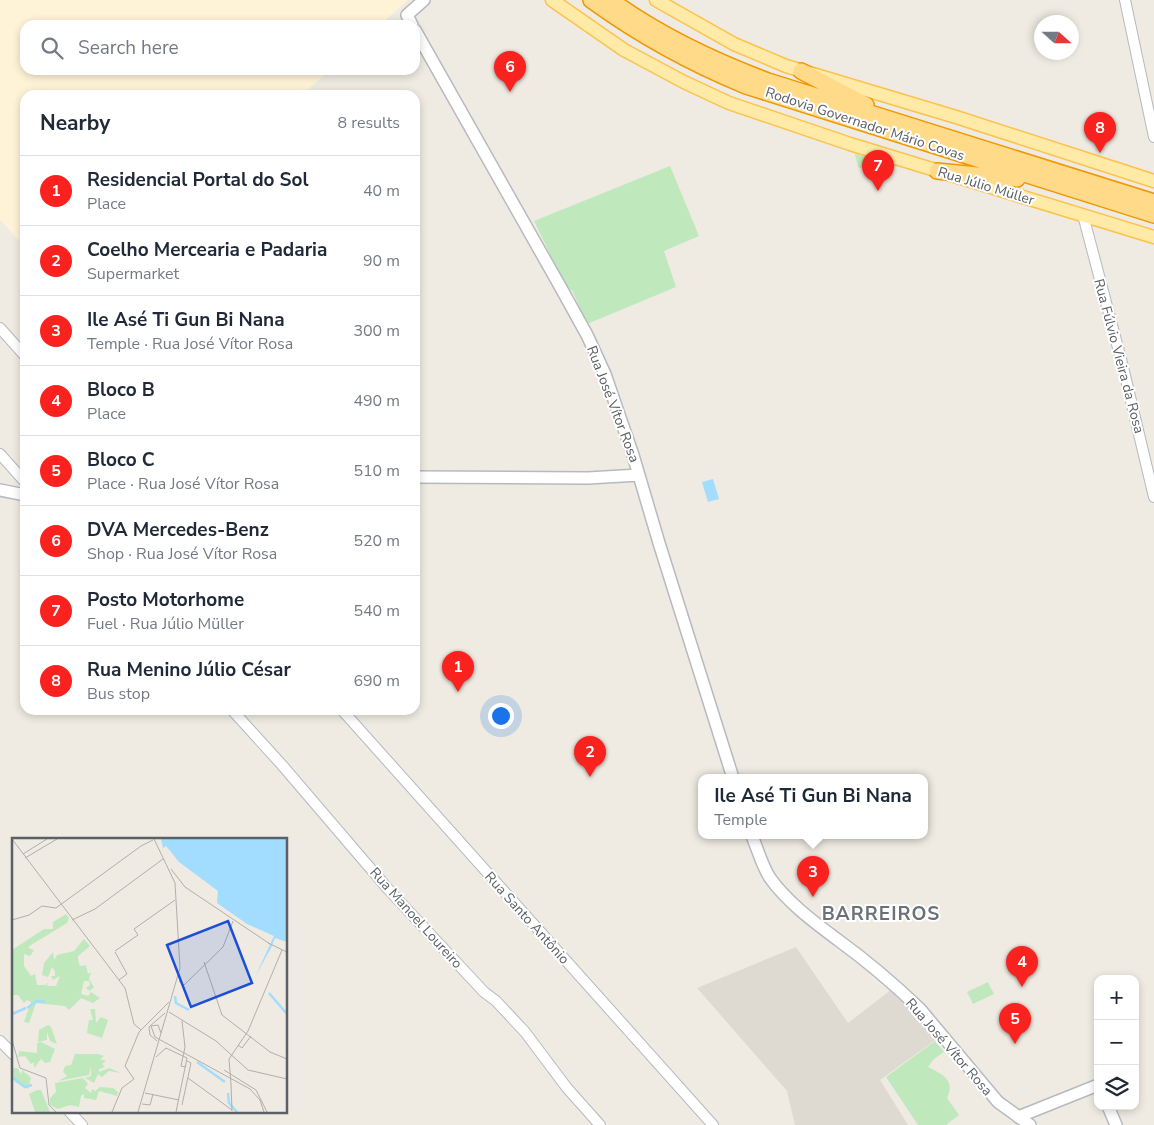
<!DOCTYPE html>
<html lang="en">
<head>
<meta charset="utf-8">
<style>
  body { margin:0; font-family:"Nunito Sans",sans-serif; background:#f2f2f3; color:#1f2937 }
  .controls { position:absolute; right:15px; bottom:15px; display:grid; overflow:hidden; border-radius:10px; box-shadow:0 2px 8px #0003 }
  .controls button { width:45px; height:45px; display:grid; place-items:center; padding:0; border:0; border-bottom:1px solid #e0e1e3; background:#fff; color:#1f2937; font:25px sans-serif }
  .compass { position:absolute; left:1034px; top:15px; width:45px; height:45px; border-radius:50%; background:#fff; box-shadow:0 2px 8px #0003; rotate:111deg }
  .you { position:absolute; left:500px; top:715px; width:18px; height:18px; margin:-12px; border:4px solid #fff; border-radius:50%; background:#1a73e8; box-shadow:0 0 0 8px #1a73e833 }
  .badge { display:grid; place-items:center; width:32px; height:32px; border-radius:50%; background:#f9221e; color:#fff; font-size:16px; font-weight:700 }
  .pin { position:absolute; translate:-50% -41px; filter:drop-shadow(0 1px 2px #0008) }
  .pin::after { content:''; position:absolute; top:26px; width:18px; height:15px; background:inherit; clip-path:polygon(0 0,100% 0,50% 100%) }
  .popup { position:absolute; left:698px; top:774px; width:230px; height:65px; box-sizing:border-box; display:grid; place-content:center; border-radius:10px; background:#fff; filter:drop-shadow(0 1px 4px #0005); font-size:16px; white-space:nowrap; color:#747a83 }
  .popup b { font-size:19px; color:#1f2937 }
  .popup::after { content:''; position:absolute; left:50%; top:100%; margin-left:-10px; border:10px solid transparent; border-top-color:#fff }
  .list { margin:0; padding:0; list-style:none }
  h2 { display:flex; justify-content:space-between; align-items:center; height:65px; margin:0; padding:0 20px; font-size:21px }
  h2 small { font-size:16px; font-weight:400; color:#747a83 }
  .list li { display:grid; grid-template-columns:32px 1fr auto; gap:15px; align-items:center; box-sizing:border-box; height:70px; padding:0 20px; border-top:1px solid #e0e1e3 }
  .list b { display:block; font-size:19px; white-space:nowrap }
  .list p { margin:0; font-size:16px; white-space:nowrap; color:#747a83 }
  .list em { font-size:16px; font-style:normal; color:#747a83 }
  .icon { flex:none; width:28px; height:28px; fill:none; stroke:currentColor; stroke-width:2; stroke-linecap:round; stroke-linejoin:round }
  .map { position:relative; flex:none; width:1154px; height:1125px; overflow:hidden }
  .search { position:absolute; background:#fff; box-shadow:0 2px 8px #0003; left:20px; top:20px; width:400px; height:55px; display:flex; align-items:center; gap:12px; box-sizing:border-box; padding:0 18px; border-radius:15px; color:#747a83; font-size:19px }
  .panel { position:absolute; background:#fff; box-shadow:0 2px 8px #0003; left:20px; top:90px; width:400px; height:625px; border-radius:15px }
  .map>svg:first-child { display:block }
  .commercial { fill:#fff3d7 }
  .education { fill:#dedad1 }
  .green { fill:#bfe9bc }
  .water { fill:#a2dcff }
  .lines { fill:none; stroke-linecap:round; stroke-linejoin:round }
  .tertiary-casing { stroke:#b5b9be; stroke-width:12 }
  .secondary-casing { stroke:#b6bac0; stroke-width:14 }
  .primary-casing { stroke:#fec24c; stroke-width:15 }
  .motorway-casing { stroke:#f19700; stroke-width:18 }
  .tertiary { stroke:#fff; stroke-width:10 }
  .secondary { stroke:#fff; stroke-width:11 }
  .primary { stroke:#ffeba7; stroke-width:12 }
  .motorway { stroke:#ffda89; stroke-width:15 }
  .labels { text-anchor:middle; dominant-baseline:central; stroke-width:4; stroke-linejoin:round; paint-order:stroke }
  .street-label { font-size:14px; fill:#5a6065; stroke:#fff }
  .district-label { font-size:19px; font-weight:bold; letter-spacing:1px; fill:#6b7277; stroke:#fff }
  .inset-river { fill:none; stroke:#a2dcff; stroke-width:2.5 }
  .inset-road { fill:none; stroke:#afafac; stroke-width:1 }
  .view { fill:#1d4ed8; fill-opacity:0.15; stroke:#1d4ed8; stroke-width:2.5 }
  .inset-edge { fill:none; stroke:#5a6065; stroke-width:2.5 }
</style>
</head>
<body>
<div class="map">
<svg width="1154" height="1125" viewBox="0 0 1154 1125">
  <rect width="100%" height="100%" fill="#efebe2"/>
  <path class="commercial" d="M0,0h408l-28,25h-355v45h305l-28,25h-277v152l-25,-27z"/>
  <path class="education" d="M796,947l52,76 44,-34 46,49 -58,42 28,45h-113l-8,-34 -90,-103z"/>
  <path class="green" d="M855,154l41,12 -16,8 -22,-7z
    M670,166l29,70 -35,15 12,36 -89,37 -15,-34 -4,1 -34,-70z
    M988,982l6,12 -21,10 -6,-12z
    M935,1041l9,11 -10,7 -6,8c14,7 28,13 19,31l12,17 -13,10h-28l-32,-48z"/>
  <path class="water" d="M713,479l6,20 -11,3 -6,-20z"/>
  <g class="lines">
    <g class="tertiary-casing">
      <path id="tertiary" d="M1125,0l29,137
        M1083,215l39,148 32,134
        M0,328l25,28
        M0,454l25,28
        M232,710l50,55 106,124 96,103 12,9 29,31 42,56 33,37
        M342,710l371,415
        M0,1041l14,14
        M69,1111l13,14"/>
    </g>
    <g class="secondary-casing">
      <path id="secondary" d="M412,25l-5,-10 17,-15
        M415,30l146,258 26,47 18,39 28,81 26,88 74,235
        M415,477l173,1 51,-3
        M0,490l25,5
        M752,836c6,14 10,30 18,42 18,25 44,44 68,62 29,21 57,45 82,69l78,93 32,23
        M1108,1106l8,19
        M1018,1117l80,-32"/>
    </g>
    <g class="primary-casing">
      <path id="primary" d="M552,0l72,50 60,32 45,21 121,41 304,93
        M656,0l78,44 52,22 170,51 198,64"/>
    </g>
    <g class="motorway-casing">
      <path id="motorway" d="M591,0c48,35 99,63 155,86l408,129
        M611,0c48,35 101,60 157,81l386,121
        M801,71l65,34
        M937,171l80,8"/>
    </g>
    <use href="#tertiary" class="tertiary"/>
    <use href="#secondary" class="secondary"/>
    <use href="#primary" class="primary"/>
    <use href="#motorway" class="motorway"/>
  </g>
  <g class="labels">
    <g class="street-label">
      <text transform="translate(865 124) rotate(18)">Rodovia Governador Mário Covas</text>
      <text transform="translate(986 186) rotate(17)">Rua Júlio Müller</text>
      <text transform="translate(1119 356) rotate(75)">Rua Fúlvio Vieira da Rosa</text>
      <text transform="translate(613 404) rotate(69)">Rua José Vítor Rosa</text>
      <text transform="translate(416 918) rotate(48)">Rua Manoel Loureiro</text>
      <text transform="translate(527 918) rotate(48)">Rua Santo Antônio</text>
      <text transform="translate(949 1047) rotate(49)">Rua José Vítor Rosa</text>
    </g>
    <g class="district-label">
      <text x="881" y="914">BARREIROS</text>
    </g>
  </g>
  <g transform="translate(12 838)">
    <rect width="275" height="275" fill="#efebe2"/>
    <path d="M54,76l3,4 -2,5 -36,22 -3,3 6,2 -4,6 -6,-2v12l7,10 4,-2 2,11h9l2,-3 -1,4h9l4,-10 -7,4 -2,-4h4v-5l-3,-4 -4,10 -6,-2 2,-12 9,-11 1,8 3,-5 17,-4 10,-12 6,7 -12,10v4l2,6 6,-1 2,9 3,-2 -2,7 5,8 -4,4 -4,-3 4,-3 -1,-4h-5l-3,13 7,2 3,-4 9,6 -7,5 -12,-5 -12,12 -4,-4 -29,-3 -7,20 -5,-1 7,-20 -4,-2 -3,3 -6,-8h-6v-45l32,-21h9v-7zM78,171h5l1,14 5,-6 7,3 -6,18 -15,-5 2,-13h4zM36,187l3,2 6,17 -7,-3 -3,-9v8l-9,2 1,-12zM29,204l14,7 -5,13 -5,1 -4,-4 -7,9v-6l-3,2 -6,-8 -7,1 1,-6 18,2v-10zM63,216h23l6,2 -4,3 6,2 -4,3 3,3 -6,2v3l10,-4 12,5 -12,-2 -7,6 -4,-3 -4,9 -9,-5 6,-2v-9l-2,8 -31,6 9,-5 -4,-4 2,-6 6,-1zM0,230h6l3,7 1,-5 9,8 -3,11 -13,-7zM71,240l5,6 -3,4 6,5 1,-4 3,2 5,-4 13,1 5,4 -1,4 -18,-5 -3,9 -12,-2v-4l-3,2 -2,11 -9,-2 -12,4 -8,-4v-7l6,-6 -1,-9zM25,252h4l9,22h-15l-6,-18z" fill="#bfe9bc"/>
    <path d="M149,1h126v103l-12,-4 -4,10 -16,29 2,6 -2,-6 19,-41 -27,-12 -30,-21 1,-12 -39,-29 -13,-16 -3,2z" fill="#a2dcff"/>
    <path class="inset-river" d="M257,155l18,21M163,158l1,7 13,7M15,170l10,-7 8,1M0,176l14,-6M185,224l28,20M0,239l13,10 7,-2M216,255l1,10 8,9"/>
    <path class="inset-road" d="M0,1l113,149 9,36 7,6M11,16l24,-15M13,20l32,-19M159,31l14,18 85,57M0,82l17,-5 13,-9 14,2 85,-62 12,-6M60,82l23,-11 68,-50M256,105l19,9M103,113l23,-16 -4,-6 41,-29M103,114l12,22 -8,6M192,124l18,53 48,37 17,7M167,143l5,4 39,-38 10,-26M157,174l47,29 32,29 39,9M170,183l3,26 -4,19 5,1M149,195l-3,-8 -7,1 4,11 95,52 10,11 4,12M0,202l8,28 26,10 3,27 7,7M145,203l-7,-6 -1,-8 16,-14M226,207l4,3 9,-12M144,219l10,-9 21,10 -11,54M212,232l32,20 11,22M176,240l44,32M219,246l-2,-25 19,-28 34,-81M219,246l1,27M133,255l34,7M130,266l8,1 3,-11M170,267l9,-42 -4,-2M100,274l10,-24 12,-9 -9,-13 14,-34 30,-30M126,274l42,-144 -5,-85 -21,-44"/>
    <path class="view" d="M216,83l24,62 -61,24 -24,-62z"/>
    <rect width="275" height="275" class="inset-edge"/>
  </g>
</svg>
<div class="controls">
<button>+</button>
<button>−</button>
<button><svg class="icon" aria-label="layers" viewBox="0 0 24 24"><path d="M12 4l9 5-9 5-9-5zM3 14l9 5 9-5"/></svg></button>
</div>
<svg class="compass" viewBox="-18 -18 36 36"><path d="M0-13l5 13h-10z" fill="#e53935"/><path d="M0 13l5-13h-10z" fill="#747a83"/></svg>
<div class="you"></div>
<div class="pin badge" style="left:458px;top:692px">1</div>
<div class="pin badge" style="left:590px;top:777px">2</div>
<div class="pin badge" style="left:813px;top:897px">3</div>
<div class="popup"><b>Ile Asé Ti Gun Bi Nana</b>Temple</div>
<div class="pin badge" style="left:1022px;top:987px">4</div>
<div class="pin badge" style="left:1015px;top:1044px">5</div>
<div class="pin badge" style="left:510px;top:92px">6</div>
<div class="pin badge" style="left:878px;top:191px">7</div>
<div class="pin badge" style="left:1100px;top:153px">8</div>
<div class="search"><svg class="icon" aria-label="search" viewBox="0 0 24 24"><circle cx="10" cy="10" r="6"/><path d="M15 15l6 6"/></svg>Search here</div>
<section class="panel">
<h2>Nearby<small>8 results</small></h2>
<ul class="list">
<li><span class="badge">1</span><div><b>Residencial Portal do Sol</b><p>Place</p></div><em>40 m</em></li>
<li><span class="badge">2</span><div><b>Coelho Mercearia e Padaria</b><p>Supermarket</p></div><em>90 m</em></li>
<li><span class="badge">3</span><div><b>Ile Asé Ti Gun Bi Nana</b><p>Temple · Rua José Vítor Rosa</p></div><em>300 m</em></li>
<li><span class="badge">4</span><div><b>Bloco B</b><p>Place</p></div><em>490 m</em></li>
<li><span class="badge">5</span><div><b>Bloco C</b><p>Place · Rua José Vítor Rosa</p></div><em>510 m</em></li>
<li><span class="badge">6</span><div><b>DVA Mercedes-Benz</b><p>Shop · Rua José Vítor Rosa</p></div><em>520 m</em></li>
<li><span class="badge">7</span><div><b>Posto Motorhome</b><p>Fuel · Rua Júlio Müller</p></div><em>540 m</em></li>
<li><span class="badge">8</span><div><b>Rua Menino Júlio César</b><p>Bus stop</p></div><em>690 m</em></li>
</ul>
</section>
</div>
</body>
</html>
